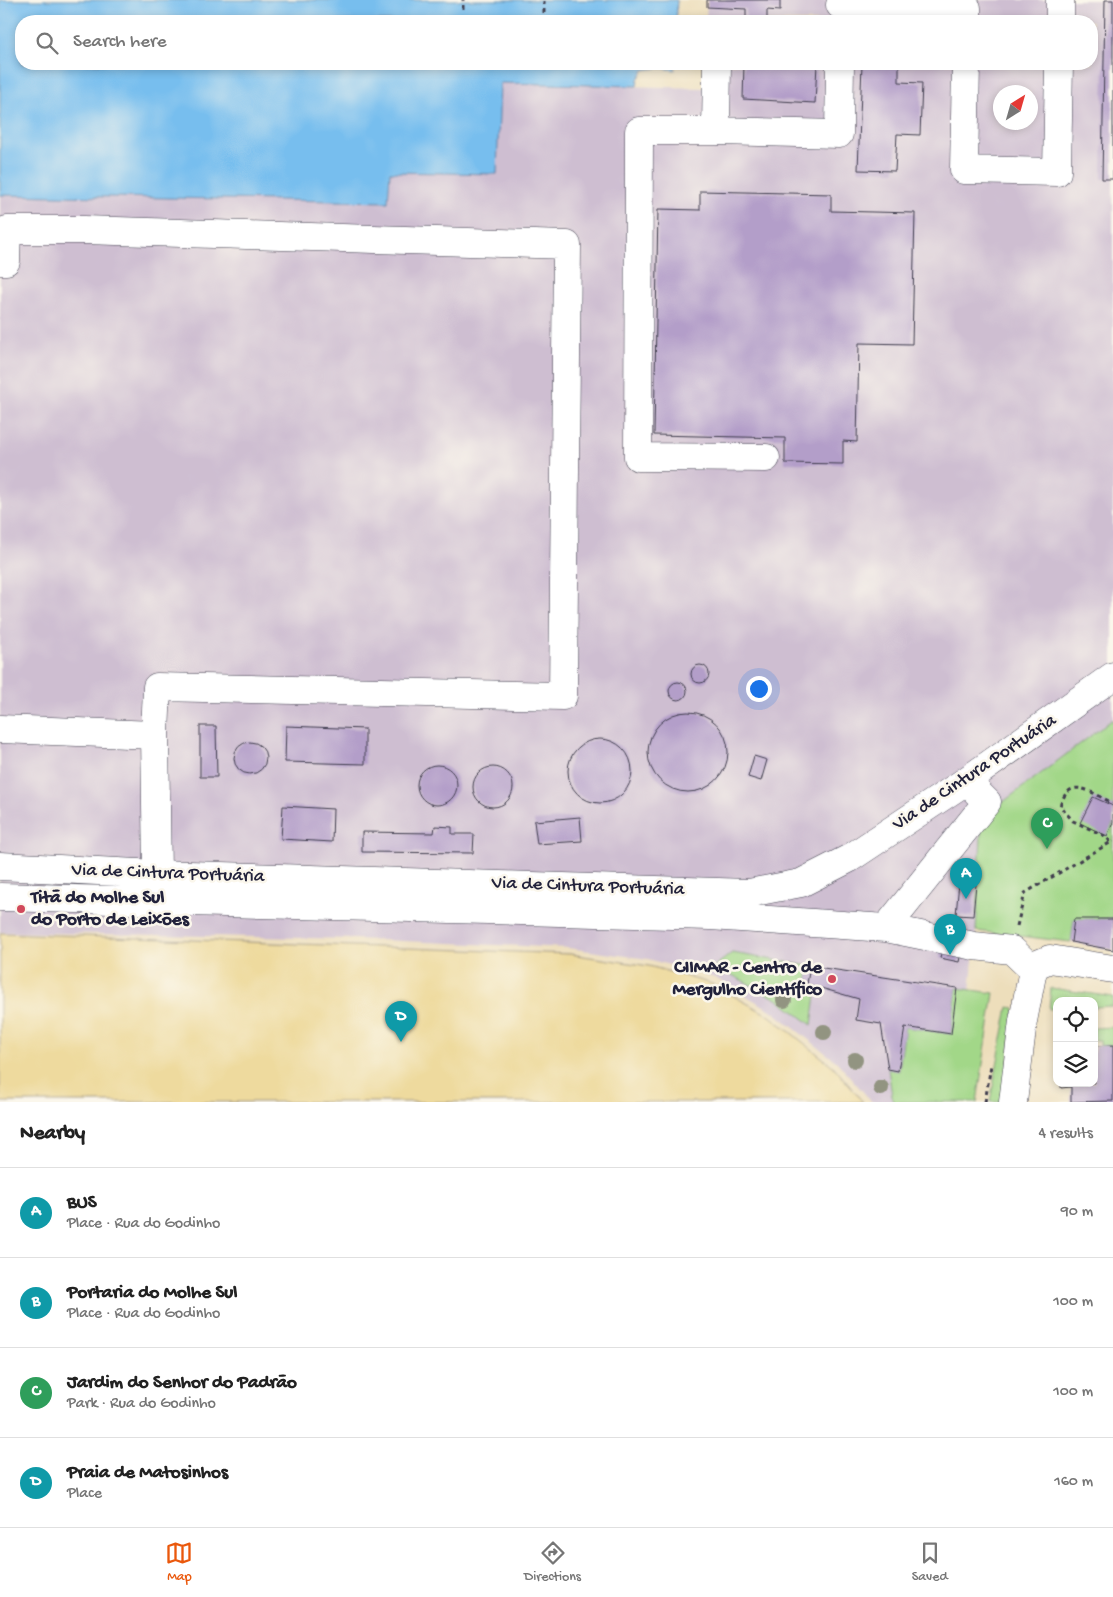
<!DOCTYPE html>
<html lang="en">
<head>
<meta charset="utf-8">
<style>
  body { margin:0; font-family:"Gochi Hand",sans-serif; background:#f2f2f2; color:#222 }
  .controls { position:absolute; right:15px; bottom:15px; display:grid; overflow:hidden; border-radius:10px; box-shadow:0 2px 8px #0003 }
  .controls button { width:45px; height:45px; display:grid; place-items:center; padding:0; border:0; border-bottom:1px solid #e0e0e0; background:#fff; color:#222; font:25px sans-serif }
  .compass { position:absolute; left:993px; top:85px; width:45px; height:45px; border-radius:50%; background:#fff; box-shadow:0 2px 8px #0003; rotate:37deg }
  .you { position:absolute; left:758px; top:688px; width:18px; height:18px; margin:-12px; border:4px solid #fff; border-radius:50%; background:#1a73e8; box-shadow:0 0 0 8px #1a73e833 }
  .badge { display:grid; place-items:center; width:32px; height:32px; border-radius:50%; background:#ea580c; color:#fff; font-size:16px; font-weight:700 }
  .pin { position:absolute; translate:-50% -41px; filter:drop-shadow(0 1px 2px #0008) }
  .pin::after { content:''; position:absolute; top:26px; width:18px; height:15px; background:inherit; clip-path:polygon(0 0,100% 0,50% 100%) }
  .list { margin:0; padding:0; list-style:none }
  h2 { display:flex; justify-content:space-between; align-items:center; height:65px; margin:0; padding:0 20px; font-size:21px }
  h2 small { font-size:16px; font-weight:400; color:#767676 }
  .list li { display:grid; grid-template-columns:32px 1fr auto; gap:15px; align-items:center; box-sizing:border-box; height:90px; padding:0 20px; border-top:1px solid #e0e0e0 }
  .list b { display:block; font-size:19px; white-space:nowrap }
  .list p { margin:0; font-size:16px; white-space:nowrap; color:#767676 }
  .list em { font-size:16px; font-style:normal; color:#767676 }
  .icon { flex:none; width:28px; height:28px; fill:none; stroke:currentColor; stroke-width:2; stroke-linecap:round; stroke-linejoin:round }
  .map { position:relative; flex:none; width:1113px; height:1102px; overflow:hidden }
  .search { position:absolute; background:#fff; box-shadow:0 2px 8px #0003; left:15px; right:15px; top:15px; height:55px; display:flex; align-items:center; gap:12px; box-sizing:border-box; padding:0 18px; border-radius:20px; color:#767676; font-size:19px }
  .sheet { height:425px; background:#fff }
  nav { display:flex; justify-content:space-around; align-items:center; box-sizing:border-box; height:70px; border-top:1px solid #e0e0e0; background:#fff; font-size:14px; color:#767676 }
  nav a { display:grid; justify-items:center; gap:2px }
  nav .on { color:#ea580c }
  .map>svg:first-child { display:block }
  .industrial { fill:#cebed1; fill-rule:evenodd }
  .green { fill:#a2d788; stroke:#627c62 }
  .sand { fill:#eeda9e; stroke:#887e6c }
  .water { fill:#77beee; stroke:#4c7094 }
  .building { fill:#b39ec9 }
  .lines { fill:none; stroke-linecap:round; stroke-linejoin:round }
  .minor-casing { stroke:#403e4e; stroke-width:29 }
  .path { stroke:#403e4e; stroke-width:3; stroke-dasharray:4 4; stroke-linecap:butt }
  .minor { stroke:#fff; stroke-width:28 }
  .tree { fill:#929481 }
  .poi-dot { fill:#d1495b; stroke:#fbf7ec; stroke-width:2 }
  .labels { text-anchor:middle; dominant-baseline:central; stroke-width:5; stroke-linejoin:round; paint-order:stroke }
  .street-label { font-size:19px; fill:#22223b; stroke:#fbf7ec }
  .poi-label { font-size:19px; font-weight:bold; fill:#22223b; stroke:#fbf7ec; text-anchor:start }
</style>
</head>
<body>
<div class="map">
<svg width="1113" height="1102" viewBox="0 0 1113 1102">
  <rect width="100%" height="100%" fill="#fbf7ec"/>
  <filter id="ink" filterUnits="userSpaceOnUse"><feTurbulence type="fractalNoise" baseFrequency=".02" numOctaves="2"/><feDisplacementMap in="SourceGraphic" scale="10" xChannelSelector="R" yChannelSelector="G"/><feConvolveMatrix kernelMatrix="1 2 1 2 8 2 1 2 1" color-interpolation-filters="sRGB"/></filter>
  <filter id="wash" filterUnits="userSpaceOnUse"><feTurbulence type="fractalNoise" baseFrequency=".0096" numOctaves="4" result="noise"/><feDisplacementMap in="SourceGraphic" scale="20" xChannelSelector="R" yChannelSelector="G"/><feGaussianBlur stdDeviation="1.12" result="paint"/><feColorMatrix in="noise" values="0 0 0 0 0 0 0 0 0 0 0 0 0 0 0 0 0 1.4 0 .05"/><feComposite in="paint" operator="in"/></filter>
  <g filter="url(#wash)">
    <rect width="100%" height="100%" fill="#eddebb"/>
    <path class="industrial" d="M707,0h406v719l-131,99 -6,113 -17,171h-87l-35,-40 -66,-52 -56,-32 -67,-19 -80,-11 -213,-9 -355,-7v-737l388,7 2,-30 106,2 3,-91 205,5 1,-24h387v-43h-386zM1000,92h30v30h-30z"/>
    <path class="green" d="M1113,719v200h-39l-3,23 -95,-11 6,-113z
      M732,953l78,13 -3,18 10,3 -5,38 -35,-26 -62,-33z
      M957,988l37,5 -17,109h-84l-5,-33 11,2 6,-44 46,7z
      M1051,988l62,9v9l-19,1v-6h-37v8h-8z
      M1008,1007l7,1 -12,94h-13z
      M1113,1027v18l-13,1v-6h-6v-12z"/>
    <path class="sand" d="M0,933l570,21 79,12 63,18 58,32 64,51 29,35h-863z"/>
    <path class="water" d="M0,0h677l-1,21h-655v43h654v6l-16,-2 -15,2 -6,9 -1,7 -137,-3 -3,91 -107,-2 -2,30 -388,-7z"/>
    <g id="blocks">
      <path class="building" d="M707,0h73v11l-13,-1v11h-21v-12l-39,-2z
        M1105,0h8v179h-11z
        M744,64h73l-2,39 -72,-4z
        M862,64h37v18l23,1 -2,52 -23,-1 -2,37 -37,-1z
        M700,191l131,3v17l84,2 -3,131 -53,-1 -2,99 -14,-1v23l-58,-1v-25l-131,-3 4,-226 42,1z
        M691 674a9 9 0 1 1 18 0a9 9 0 1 1-18 0Z
        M669 691a9 9 0 1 1 18 0a9 9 0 1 1-18 0Z
        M648 752a40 40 0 1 1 80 0a40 40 0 1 1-80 0Z
        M200,726h16l1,51h-17z
        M286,726l79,3v35l-80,-2z
        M568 771a32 32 0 1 1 64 0a32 32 0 1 1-64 0Z
        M234 758a16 16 0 1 1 32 0a16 16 0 1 1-32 0Z
        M754,756l13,4 -6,21 -13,-4z
        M417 785a20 20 0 1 1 40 0a20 20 0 1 1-40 0Z
        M473 787a20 20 0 1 1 40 0a20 20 0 1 1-40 0Z
        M1093,797l20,9v17l-6,13 -27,-13z
        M283,806l50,3 -1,33 -51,-3z
        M580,817l2,24 -45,3 -3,-23z
        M435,826l17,1v7h22l-1,19 -111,-1v-20l72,1z
        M959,882l17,2 -3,32 -17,-1z
        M1074,919h39v31l-42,-8z
        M942,949l19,3 -2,10 -19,-4z
        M810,966l147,22 -6,46 -46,-7 -7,44 -10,-2 -7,-45 -25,-4 3,-21 -52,-15z
        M1113,1045v56l-42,1v-15l-10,1v-5h33v-37z"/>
    </g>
  </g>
  <g filter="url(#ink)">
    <use href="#blocks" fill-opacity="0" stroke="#403e4e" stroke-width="1"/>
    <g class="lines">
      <g class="minor-casing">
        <path id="minor" d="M840,5l127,3v13
          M1060,21v-21
          M717,64l-1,67 123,3 1,-70
          M966,64l-2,106 93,2 2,-108
          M716,131h-77l-1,326 128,1
          M0,261h6l1,-31h77l483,15 -4,451 -406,-9 -2,48 2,139
          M0,729l155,6
          M0,866l157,8 592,19 52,-10 49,-25 116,-77 147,-105
          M0,897l710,19 176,12 88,18 38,4 21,20
          M886,928l101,-126 -21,-21
          M1013,1102l10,-81 10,-51 5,-6 12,-5 63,10"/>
      </g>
      <path class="path" d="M463,9v-9
        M544,21v-21
        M1110,842l-3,-5 -34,-16 -13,-15c10,-32 31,-13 53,-3
        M1017,926l8,-33 88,-52
        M985,1102l6,-37"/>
      <use href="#minor" class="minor"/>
    </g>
    <g class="tree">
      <circle cx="784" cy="1000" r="8"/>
      <circle cx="824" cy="1032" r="8"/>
      <circle cx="855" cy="1060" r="8"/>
      <circle cx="881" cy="1088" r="8"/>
    </g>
  </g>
  <g class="poi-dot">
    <circle cx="21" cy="909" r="5"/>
    <circle cx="832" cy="979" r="5"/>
  </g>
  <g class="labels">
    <g class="street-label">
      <text transform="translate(975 773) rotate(-34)">Via de Cintura Portuária</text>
      <text transform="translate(168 874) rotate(2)">Via de Cintura Portuária</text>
      <text transform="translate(588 887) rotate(2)">Via de Cintura Portuária</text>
    </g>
    <g class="poi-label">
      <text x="31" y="898">Titã do Molhe Sul<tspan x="31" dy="22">do Porto de Leixões</tspan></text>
      <text x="822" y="968" text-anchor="end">CIIMAR - Centro de<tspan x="822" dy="22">Mergulho Científico</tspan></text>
    </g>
  </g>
</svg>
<div class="controls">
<button><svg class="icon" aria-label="locate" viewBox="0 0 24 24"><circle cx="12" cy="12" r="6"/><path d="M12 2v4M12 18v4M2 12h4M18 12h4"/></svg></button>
<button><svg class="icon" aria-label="layers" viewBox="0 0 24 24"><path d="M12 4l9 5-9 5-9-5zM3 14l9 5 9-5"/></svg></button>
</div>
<svg class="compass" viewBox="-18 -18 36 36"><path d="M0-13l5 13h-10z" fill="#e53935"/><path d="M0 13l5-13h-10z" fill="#767676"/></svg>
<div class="you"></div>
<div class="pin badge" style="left:966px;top:899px;background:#0f9aa8">A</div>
<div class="pin badge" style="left:950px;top:955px;background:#0f9aa8">B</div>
<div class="pin badge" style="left:1047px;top:849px;background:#2e9e5b">C</div>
<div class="pin badge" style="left:401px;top:1042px;background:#0f9aa8">D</div>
<div class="search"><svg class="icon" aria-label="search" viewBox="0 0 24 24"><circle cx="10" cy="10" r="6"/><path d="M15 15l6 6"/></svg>Search here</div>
</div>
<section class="sheet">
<h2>Nearby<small>4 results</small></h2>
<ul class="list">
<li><span class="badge" style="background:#0f9aa8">A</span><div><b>BUS</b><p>Place · Rua do Godinho</p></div><em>90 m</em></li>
<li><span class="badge" style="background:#0f9aa8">B</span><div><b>Portaria do Molhe Sul</b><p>Place · Rua do Godinho</p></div><em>100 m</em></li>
<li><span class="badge" style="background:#2e9e5b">C</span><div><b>Jardim do Senhor do Padrão</b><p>Park · Rua do Godinho</p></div><em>100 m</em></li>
<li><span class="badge" style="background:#0f9aa8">D</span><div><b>Praia de Matosinhos</b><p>Place</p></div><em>160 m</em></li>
</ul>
</section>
<nav>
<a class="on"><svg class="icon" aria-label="map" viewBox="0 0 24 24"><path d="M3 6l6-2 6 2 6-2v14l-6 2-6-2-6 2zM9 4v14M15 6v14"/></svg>Map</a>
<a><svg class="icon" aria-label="directions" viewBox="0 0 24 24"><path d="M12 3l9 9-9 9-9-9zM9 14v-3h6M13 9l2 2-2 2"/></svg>Directions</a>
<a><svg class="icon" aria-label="saved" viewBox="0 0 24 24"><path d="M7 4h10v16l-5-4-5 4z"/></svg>Saved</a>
</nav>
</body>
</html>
